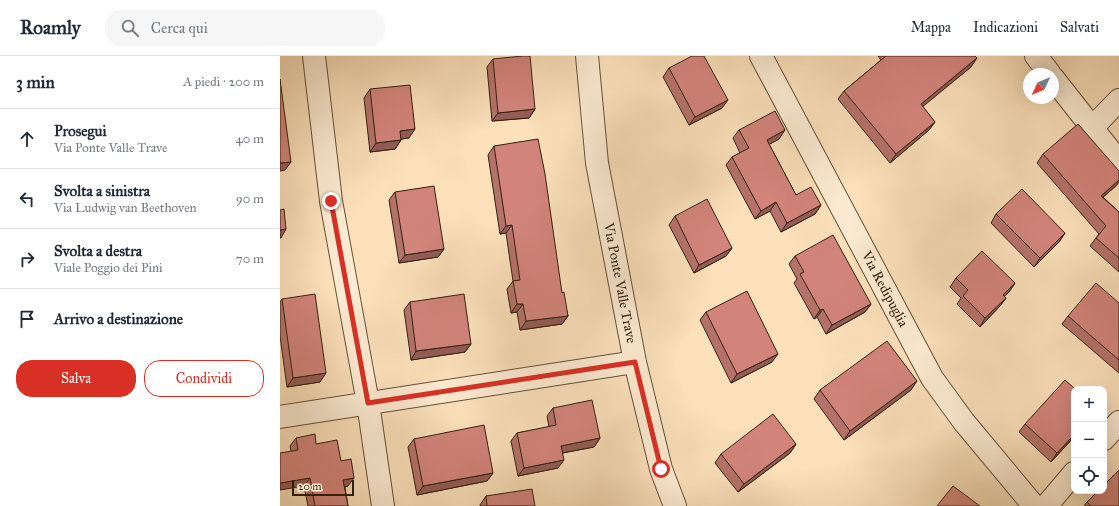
<!DOCTYPE html>
<html lang="it">
<head>
<meta charset="utf-8">
<style>
  body { margin:0; font-family:"IM FELL Great Primer",serif; background:#f6f6f7; color:#1f2937 }
  .controls { position:absolute; right:12px; bottom:12px; display:grid; overflow:hidden; border-radius:8px; box-shadow:0 4px 16px #0002 }
  .controls button { width:36px; height:36px; display:grid; place-items:center; padding:0; border:0; border-bottom:1px solid #e0e1e3; background:#fff; color:#1f2937; font:20px sans-serif }
  .compass { position:absolute; left:743px; top:12px; width:36px; height:36px; border-radius:50%; background:#fff; box-shadow:0 4px 16px #0002; rotate:226deg }
  .scale { position:absolute; left:12px; bottom:10px; width:62px; box-sizing:border-box; padding-left:4px; border:2px solid #342010; border-top:0; font-size:11px; line-height:14px; white-space:nowrap; color:#342010; -webkit-text-stroke:3px #fcebd2; paint-order:stroke }
  .stop { position:absolute; width:12px; height:12px; margin:-9px; border:3px solid #d93025; border-radius:50%; background:#fff }
  .stop.end { background:#d93025; border-color:#fff; box-shadow:0 1px 4px #0008 }
  .list { margin:0; padding:0; list-style:none }
  h2 { display:flex; justify-content:space-between; align-items:center; height:52px; margin:0; padding:0 16px; font-size:17px }
  h2 small { font-size:13px; font-weight:400; color:#747a83 }
  .list li { display:grid; grid-template-columns:26px 1fr auto; gap:12px; align-items:center; box-sizing:border-box; height:60px; padding:0 16px; border-top:1px solid #e0e1e3 }
  .list b { display:block; font-size:15px; white-space:nowrap }
  .list p { margin:0; font-size:13px; white-space:nowrap; color:#747a83 }
  .list em { font-size:13px; font-style:normal; color:#747a83 }
  .actions { display:flex; gap:8px; padding:12px 16px }
  .actions a { flex:1; padding:9px 0; border:1px solid #d93025; border-radius:16px; text-align:center; font-size:14px; color:#d93025 }
  .actions .main { background:#d93025; color:#fff }
  .icon { flex:none; width:22px; height:22px; fill:none; stroke:currentColor; stroke-width:2; stroke-linecap:round; stroke-linejoin:round }
  .map { position:relative; flex:none; width:839px; height:450px; overflow:hidden }
  header { display:flex; align-items:center; gap:24px; box-sizing:border-box; height:56px; padding:0 20px; background:#fff; border-bottom:1px solid #e0e1e3 }
  header strong { font-size:19px }
  nav { display:flex; gap:22px; margin-inline-start:auto; font-size:14px }
  .search { width:280px; height:36px; background:#f6f6f7; display:flex; align-items:center; gap:10px; box-sizing:border-box; padding:0 14px; border-radius:16px; color:#747a83; font-size:15px }
  main { display:flex }
  aside { flex:1; background:#fff }
  .map>svg:first-child { display:block }
  .lines { fill:none; stroke-linecap:round; stroke-linejoin:round }
  .minor-casing { stroke:#66503a; stroke-width:24 }
  .minor { stroke:#fcebd2; stroke-width:22 }
  .wall { fill:#b5726a; stroke:#342010 }
  .shaded-wall { fill:#935c56; stroke:#342010 }
  .building { fill:#d2847b; stroke:#342010 }
  .route { stroke:#d93025; stroke-width:5 }
  .labels { text-anchor:middle; dominant-baseline:central; stroke-width:3.5; stroke-linejoin:round; paint-order:stroke }
  .street-label { font-size:14px; fill:#342010; stroke:#fcebd2 }
</style>
</head>
<body>
<header>
<strong>Roamly</strong>
<div class="search"><svg class="icon" aria-label="search" viewBox="0 0 24 24"><circle cx="10" cy="10" r="6"/><path d="M15 15l6 6"/></svg>Cerca qui</div>
<nav><a>Mappa</a><a>Indicazioni</a><a>Salvati</a></nav>
</header>
<main>
<aside>
<h2>3 min<small>A piedi · 200 m</small></h2>
<ul class="list">
<li><svg class="icon" aria-label="ahead" viewBox="0 0 24 24"><path d="M12 20V5M6 11l6-6 6 6"/></svg><div><b>Prosegui</b><p>Via Ponte Valle Trave</p></div><em>40 m</em></li>
<li><svg class="icon" aria-label="left" viewBox="0 0 24 24"><path d="M17 20v-9H6M10 6l-5 5 5 5"/></svg><div><b>Svolta a sinistra</b><p>Via Ludwig van Beethoven</p></div><em>90 m</em></li>
<li><svg class="icon" aria-label="right" viewBox="0 0 24 24"><path d="M7 20v-9h11M14 6l5 5-5 5"/></svg><div><b>Svolta a destra</b><p>Viale Poggio dei Pini</p></div><em>70 m</em></li>
<li><svg class="icon" aria-label="arrive" viewBox="0 0 24 24"><path d="M6 21V4h12l-3 4 3 4H6"/></svg><div><b>Arrivo a destinazione</b></div></li>
</ul>
<div class="actions"><a class="main">Salva</a><a>Condividi</a></div>
</aside>
<div class="map">
<svg width="839" height="450" viewBox="0 0 839 450">
  <rect width="100%" height="100%" fill="#fbe0ba"/>
  <filter id="stains"><feTurbulence type="fractalNoise" baseFrequency=".005" numOctaves="4"/><feColorMatrix values="0 0 0 0 .2 0 0 0 0 .09 0 0 0 0 .02 0 0 0 .5 -.17"/></filter>
  <radialGradient id="worn" r=".72"><stop offset=".6" stop-color="#630" stop-opacity="0"/><stop offset="1" stop-color="#630" stop-opacity=".3"/></radialGradient>
  <g class="lines">
    <g class="minor-casing">
      <path id="minor" d="M34,0l17,145 37,202 15,103
        M307,0l10,107 38,199 26,107 14,37
        M481,0l171,322 32,44 70,84
        M756,0l14,18
        M773,22l66,84
        M812,72l27,-28
        M0,361l355,-55
        M824,383l15,-17
        M766,450l28,-33"/>
    </g>
    <use href="#minor" class="minor"/>
  </g>
  <path class="wall" d="M598,0h97l-4,11 -49,39 13,16 -6,8 -39,33 -52,-64 6,-8 37,-31z
    M213,3l42,50 -6,9 -37,3 -5,-54z
    M389,12l53,40 -33,17 -26,-48z
    M90,33l39,49 -8,1v1l-6,9 -25,3 -6,-54z
    M459,74l40,9 -10,5 27,51 25,10 -6,9 -34,18 -11,-21 -15,8 -29,-54 6,-8 8,-4 -7,-15z
    M214,90l68,147 6,23 -6,8 -42,6 -3,-18 -6,1 -4,-24 6,-8 -7,-48 -6,1 -12,-79z
    M763,98l74,31 -14,12 16,15v60l-29,-26 9,-12 -62,-71z
    M115,136l49,57 -6,8 -39,6 -10,-63z
    M716,158l69,19 -6,9 -25,25 -43,-44z
    M395,160l57,32 -6,8 -32,17 -25,-48z
    M515,200l76,48 -6,8 -39,22 -9,-17 -3,2 -20,-36 3,-4 -8,-15z
    M676,222l59,5 -6,9 -5,4 2,2 -6,8 -20,21 -23,-23 4,-6 -11,-11z
    M2,243l38,83 -33,5 -7,-51v-34z
    M130,246l61,42 -6,8 -54,8 -7,-50z
    M839,247v70l-57,-49 6,-8z
    M426,256l66,50 -41,21 -31,-63z
    M794,333v48l-23,25 -32,-30 6,-8z
    M540,334h91l-67,50 -30,-41z
    M273,352l47,30 -6,9 -31,6 -5,15 -40,8 -7,-35 6,-8 32,-6 -2,-11z
    M16,382l20,6 25,17 7,25 -3,1 3,19h-40l-4,-20 -13,-35 -1,-5z
    M134,383l79,34 -6,8 -70,14 -9,-48z
    M516,388l-6,9 -52,39 -23,-29 6,-9z
    M206,440l49,10h-55v-1z
    M807,446l32,4h-35z"/>
  <path class="shaded-wall" d="M697,2l-6,9 -56,46 6,-9z
    M448,44l-6,8 -33,17 6,-8z
    M255,53l-6,9 -37,3 6,-8z
    M655,66l-6,8 -39,33 6,-9z
    M135,73l-6,9 -15,2 6,-9z
    M505,74l-6,9 -18,10 6,-9z
    M121,84l-6,9 -25,3 6,-9z
    M11,106l-6,8 -5,1v-8z
    M839,124v2l-2,3 -22,19 6,-8z
    M496,146l-6,9 -15,8 6,-8z
    M541,149l-6,9 -34,18 6,-9z
    M232,169l-6,8 -6,1 6,-8z
    M6,173l-5,9h-1v-8z
    M785,177l-6,9 -25,25 6,-9z
    M452,192l-6,8 -32,17 5,-8z
    M164,193l-6,8 -39,6 6,-8z
    M735,227l-6,9 -12,11 6,-8z
    M726,242l-6,8 -20,21 5,-9z
    M237,248h6l-6,8 -6,1z
    M591,248l-6,8 -39,22 6,-9z
    M543,253l-6,8 -3,2 6,-9z
    M288,260l-6,8 -42,6 6,-9z
    M191,288l-6,8 -54,8 5,-9z
    M498,298l-6,8 -41,21 6,-9z
    M46,317l-6,9 -33,5 6,-9z
    M637,325l-6,9 -67,50 6,-9z
    M794,379v2l-23,25 6,-9z
    M320,382l-6,9 -38,7 5,-8z
    M516,388l-6,9 -52,39 6,-8z
    M284,404l-6,8 -40,8 6,-8z
    M213,417l-6,8 -70,14 6,-9z
    M30,422l-6,8 -24,4v-7z
    M74,422l-6,8 -10,2 5,-8z"/>
  <path class="building" d="M243,0h7l5,53 -37,4 -5,-54z
    M412,0h12l24,44 -33,17 -26,-49z
    M606,0h89l2,2 -56,46 14,18 -39,32 -52,-63z
    M0,23l11,83 -11,1z
    M130,29l5,44 -15,2 1,9 -25,3 -6,-54z
    M495,55l10,19 -18,10 29,55 15,-8 10,18 -34,18 -11,-21 -15,9 -29,-54 17,-9 -10,-18z
    M798,68l41,47v9l-18,16 18,16v46l-23,-20 10,-12 -63,-72z
    M258,83l7,35 17,119 2,-1 4,24 -42,5 -3,-17h-6l-4,-23 7,-1 -8,-55 -6,1 -12,-80z
    M154,130l10,63 -39,6 -10,-63z
    M742,133l43,44 -25,25 -44,-44z
    M427,143l25,49 -33,17 -24,-49z
    M4,153l2,20 -6,1v-20z
    M553,179l38,69 -39,21 -9,-16 -3,1 -20,-36 4,-2 -9,-16z
    M702,195l33,32 -12,12 3,3 -21,20 -22,-22 5,-6 -12,-12z
    M816,227l23,20v57l-51,-44z
    M467,235l31,63 -41,20 -31,-62z
    M35,238l11,79 -33,5 -11,-79z
    M184,238l7,50 -55,7 -6,-49z
    M607,285l30,40 -67,50 -30,-41z
    M785,324l10,9h-1v46l-17,18 -32,-29z
    M312,344l8,38 -39,8 3,14 -40,8 -7,-35 39,-8 -3,-17z
    M493,358l23,30 -52,40 -23,-30z
    M204,369l9,48 -70,13 -9,-47z
    M35,378l1,10 21,-4 4,21 10,-2 3,19 -11,2 5,26h-33l-5,-28 -30,5v-30l18,-3 -2,-12z
    M839,414v36h-28l-4,-4 11,-11h6v-6z
    M673,430l27,20h-43z
    M252,433l3,17h-48l-1,-10z"/>
  <g class="lines">
    <path class="route" d="M51,145l37,202 267,-41 26,107"/>
  </g>
  <g class="labels">
    <g class="street-label">
      <text transform="translate(340 227) rotate(79)">Via Ponte Valle Trave</text>
      <text transform="translate(605 233) rotate(62)">Via Redipuglia</text>
    </g>
  </g>
  <rect width="100%" height="100%" filter="url(#stains)"/>
  <rect width="100%" height="100%" fill="url(#worn)"/>
</svg>
<div class="controls">
<button>+</button>
<button>−</button>
<button><svg class="icon" aria-label="locate" viewBox="0 0 24 24"><circle cx="12" cy="12" r="6"/><path d="M12 2v4M12 18v4M2 12h4M18 12h4"/></svg></button>
</div>
<svg class="compass" viewBox="-18 -18 36 36"><path d="M0-13l5 13h-10z" fill="#e53935"/><path d="M0 13l5-13h-10z" fill="#747a83"/></svg>
<div class="scale">20 m</div>
<div class="stop" style="left:381px;top:413px"></div>
<div class="stop end" style="left:51px;top:145px"></div>
</div>
</main>
</body>
</html>
